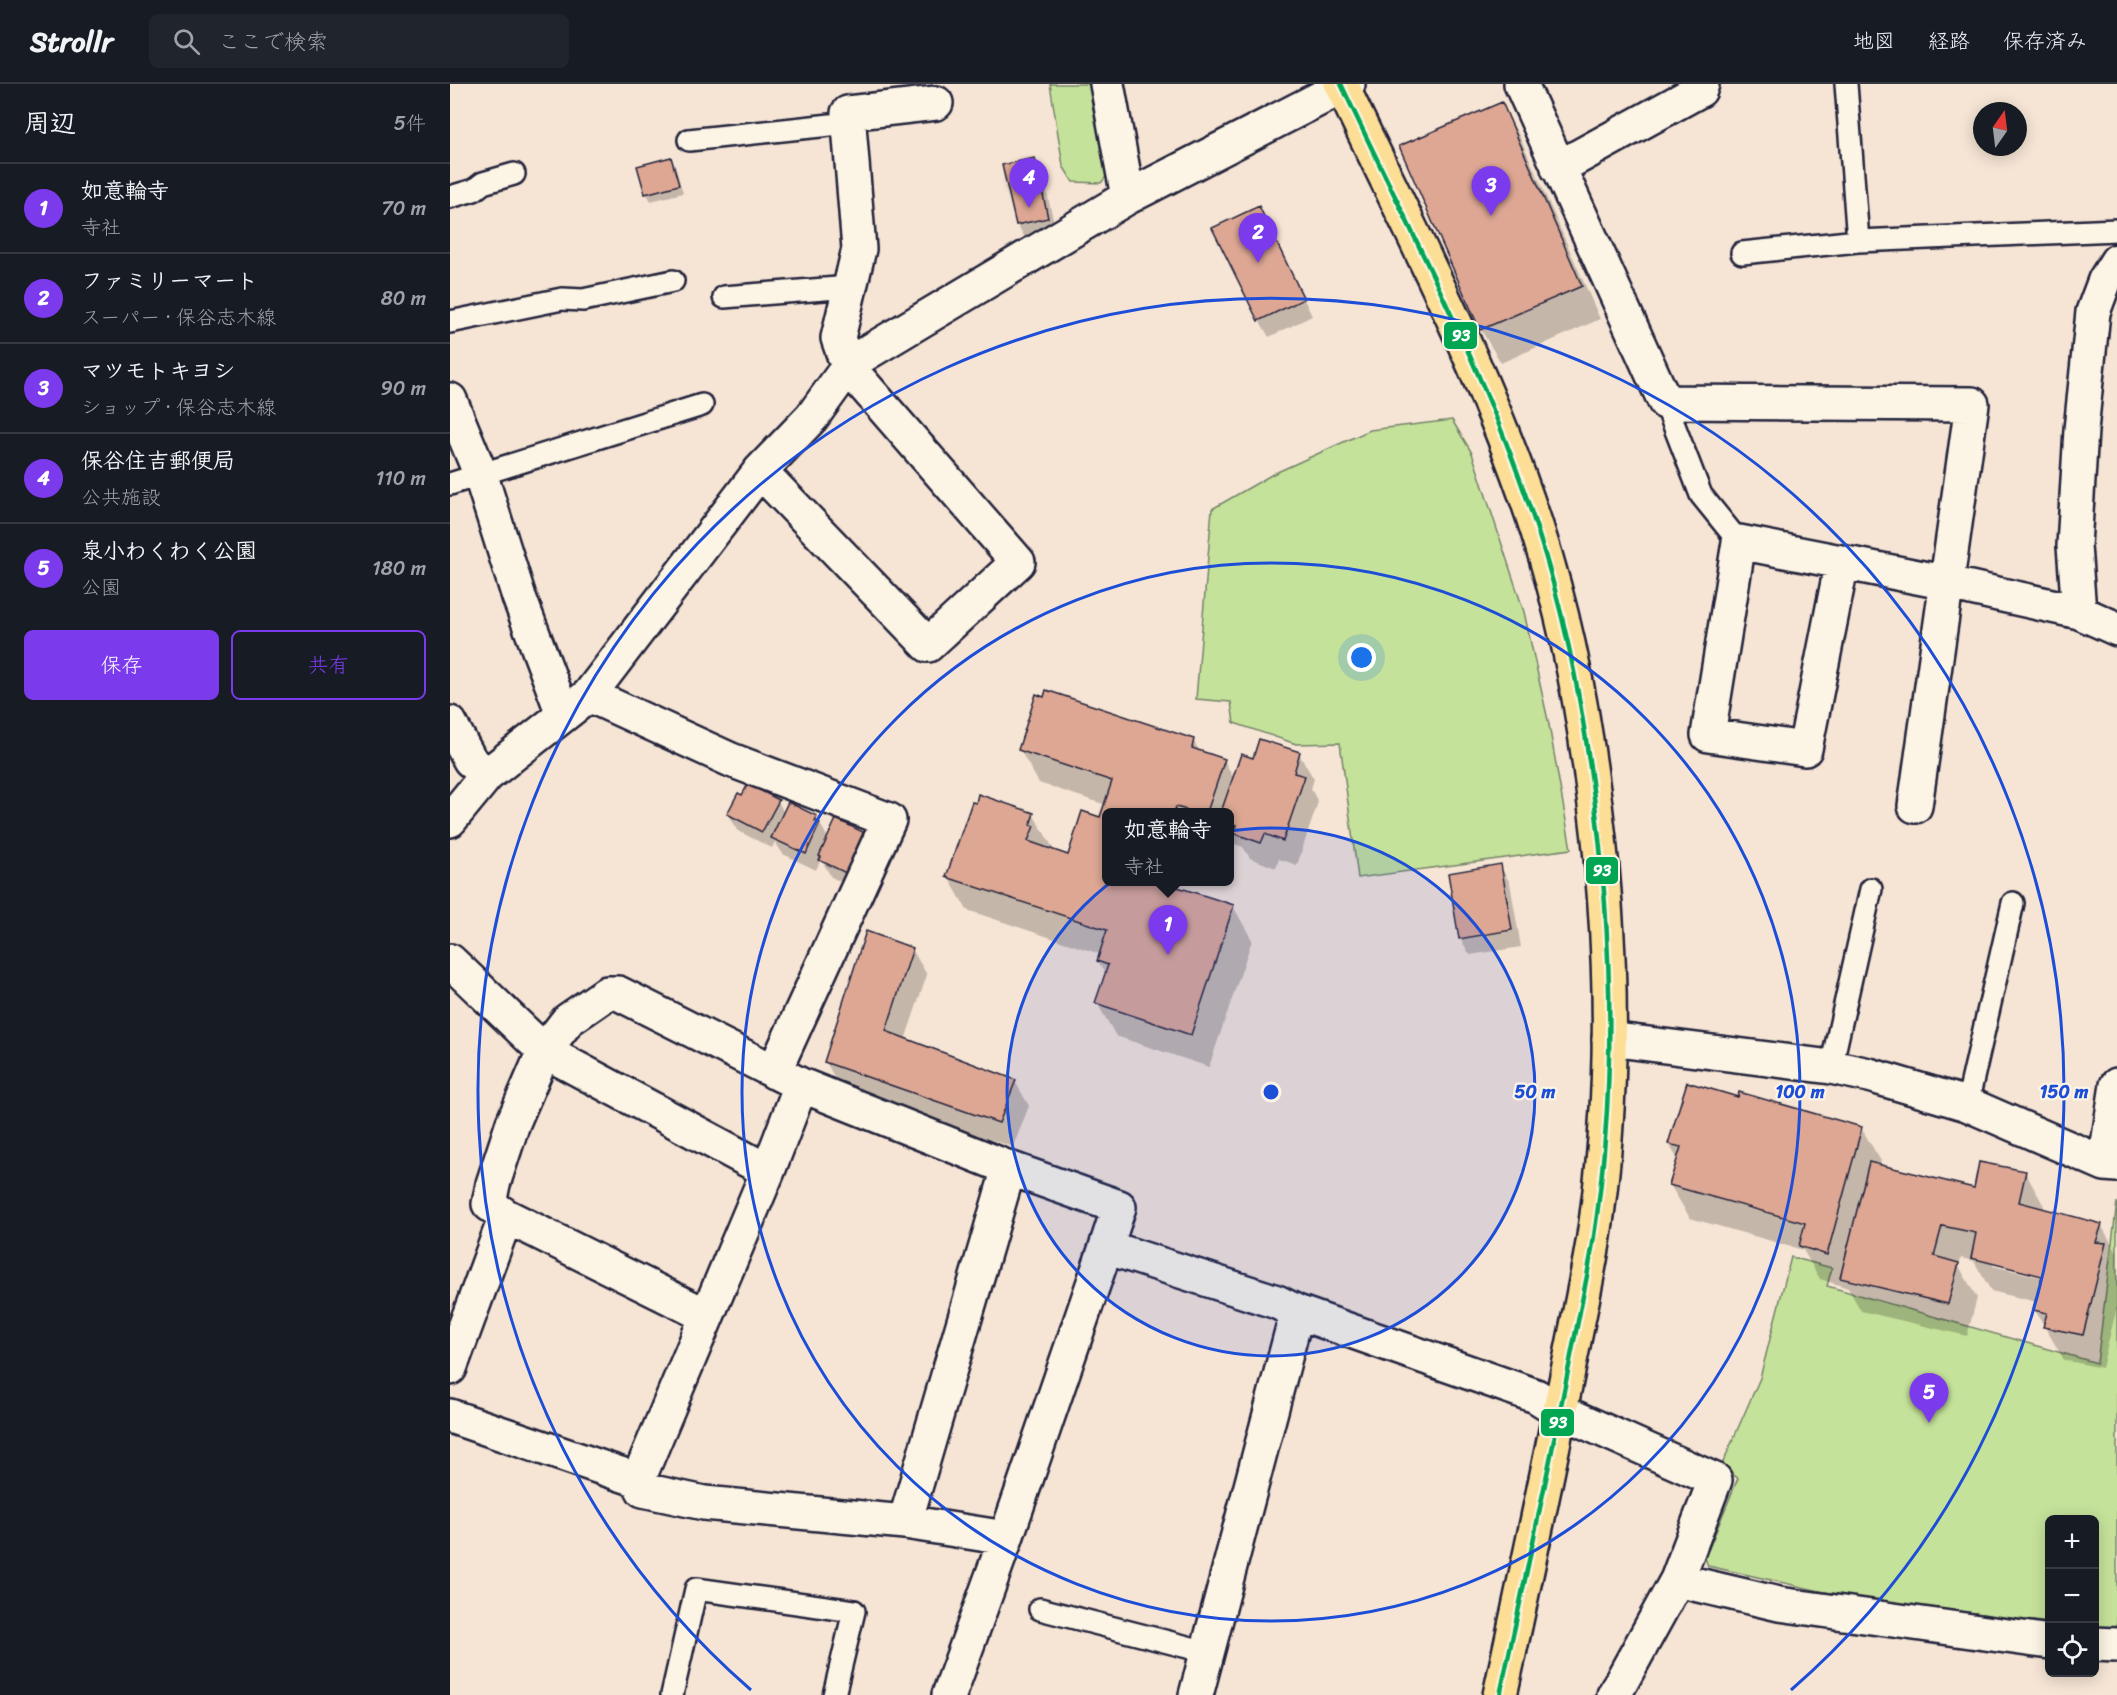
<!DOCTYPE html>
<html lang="ja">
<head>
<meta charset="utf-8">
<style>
  body { margin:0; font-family:Sriracha,"Klee One",sans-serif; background:#20242c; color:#f1f3f6 }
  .controls { position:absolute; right:18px; bottom:18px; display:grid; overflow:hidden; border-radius:9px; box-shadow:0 3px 15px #0003 }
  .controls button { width:54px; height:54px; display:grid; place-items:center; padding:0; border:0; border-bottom:2px solid #363941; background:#171b24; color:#f1f3f6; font:30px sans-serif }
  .compass { position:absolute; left:1523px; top:18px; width:54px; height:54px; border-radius:50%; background:#171b24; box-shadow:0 3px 15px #0003; rotate:14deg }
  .you { position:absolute; left:912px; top:574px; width:21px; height:21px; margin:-15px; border:4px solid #fff; border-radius:50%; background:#1a73e8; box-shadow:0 0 0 9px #1a73e833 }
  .badge { display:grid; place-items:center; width:39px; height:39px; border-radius:50%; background:#7c3aed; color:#fff; font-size:20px; font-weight:700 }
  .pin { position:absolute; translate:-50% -50px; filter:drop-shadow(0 2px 3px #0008) }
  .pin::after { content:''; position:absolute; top:32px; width:21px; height:18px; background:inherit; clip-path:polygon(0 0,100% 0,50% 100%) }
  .popup { position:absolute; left:652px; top:724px; width:132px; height:78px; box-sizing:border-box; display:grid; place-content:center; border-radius:9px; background:#171b24; filter:drop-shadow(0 2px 4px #0005); font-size:20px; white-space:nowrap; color:#9ea1a6 }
  .popup b { font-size:22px; color:#f1f3f6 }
  .popup::after { content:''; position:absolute; left:50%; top:100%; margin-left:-12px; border:12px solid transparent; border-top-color:#171b24 }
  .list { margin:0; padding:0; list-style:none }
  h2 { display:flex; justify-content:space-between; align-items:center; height:78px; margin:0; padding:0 24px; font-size:26px }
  h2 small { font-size:20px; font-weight:400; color:#9ea1a6 }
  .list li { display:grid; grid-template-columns:39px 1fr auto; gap:18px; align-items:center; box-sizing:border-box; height:90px; padding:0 24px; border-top:2px solid #363941 }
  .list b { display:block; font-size:22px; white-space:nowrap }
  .list p { margin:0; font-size:20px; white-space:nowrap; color:#9ea1a6 }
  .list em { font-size:20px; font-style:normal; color:#9ea1a6 }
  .actions { display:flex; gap:12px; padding:18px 24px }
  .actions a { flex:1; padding:14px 0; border:2px solid #7c3aed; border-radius:9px; text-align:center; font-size:21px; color:#7c3aed }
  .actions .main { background:#7c3aed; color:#fff }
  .icon { flex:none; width:33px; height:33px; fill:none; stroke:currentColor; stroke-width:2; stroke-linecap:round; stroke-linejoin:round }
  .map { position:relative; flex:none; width:1667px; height:1611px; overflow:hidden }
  header { display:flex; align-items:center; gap:36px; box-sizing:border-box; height:84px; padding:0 30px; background:#171b24; border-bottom:2px solid #363941 }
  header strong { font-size:28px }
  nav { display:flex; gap:33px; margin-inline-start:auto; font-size:21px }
  .search { width:420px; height:54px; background:#20242c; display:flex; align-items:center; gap:15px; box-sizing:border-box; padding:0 21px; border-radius:9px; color:#9ea1a6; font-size:22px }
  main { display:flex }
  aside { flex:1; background:#171b24 }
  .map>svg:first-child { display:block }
  .green { fill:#c5e29a; stroke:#74826a; stroke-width:1.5 }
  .shadow { fill:#0003; fill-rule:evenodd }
  .building { fill:#dda794; stroke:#22223b; stroke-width:1.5 }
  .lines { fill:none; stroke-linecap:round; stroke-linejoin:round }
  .service-casing { stroke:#22223b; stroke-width:26 }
  .minor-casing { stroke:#22223b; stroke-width:38 }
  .primary-casing { stroke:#22223b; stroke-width:38 }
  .service { stroke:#fcf5e5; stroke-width:21 }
  .minor { stroke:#fcf5e5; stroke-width:33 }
  .primary { stroke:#fdde96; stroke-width:33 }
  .bus-1-casing { stroke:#fcf5e5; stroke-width:9 }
  .bus-1 { stroke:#00a651; stroke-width:4.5 }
  .ring { fill:none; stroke:#1d4ed8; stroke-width:3 }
  .centre { fill:#1d4ed8; stroke:#fcf5e5; stroke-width:3 }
  .ring-label { font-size:18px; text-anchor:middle; font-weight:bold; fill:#1d4ed8; stroke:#fcf5e5; stroke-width:4.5; stroke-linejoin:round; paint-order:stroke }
  .line-badge { stroke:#fcf5e5; stroke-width:2 }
  .badge-label { font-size:16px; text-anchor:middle; font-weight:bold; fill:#fff }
</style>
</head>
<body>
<header>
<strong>Strollr</strong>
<div class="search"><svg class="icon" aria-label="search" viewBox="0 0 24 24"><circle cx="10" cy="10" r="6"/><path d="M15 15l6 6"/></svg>ここで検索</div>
<nav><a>地図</a><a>経路</a><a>保存済み</a></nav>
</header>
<main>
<aside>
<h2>周辺<small>5件</small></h2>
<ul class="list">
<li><span class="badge">1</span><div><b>如意輪寺</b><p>寺社</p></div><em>70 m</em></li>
<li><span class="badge">2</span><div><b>ファミリーマート</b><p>スーパー · 保谷志木線</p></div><em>80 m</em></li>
<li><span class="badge">3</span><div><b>マツモトキヨシ</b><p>ショップ · 保谷志木線</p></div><em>90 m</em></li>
<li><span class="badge">4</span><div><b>保谷住吉郵便局</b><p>公共施設</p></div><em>110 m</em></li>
<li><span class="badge">5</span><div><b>泉小わくわく公園</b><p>公園</p></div><em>180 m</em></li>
</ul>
<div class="actions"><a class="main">保存</a><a>共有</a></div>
</aside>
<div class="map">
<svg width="1667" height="1611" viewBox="0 0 1667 1611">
  <rect width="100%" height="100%" fill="#f6e5d5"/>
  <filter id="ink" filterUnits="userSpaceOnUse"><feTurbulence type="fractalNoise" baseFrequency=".0167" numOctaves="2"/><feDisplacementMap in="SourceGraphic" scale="12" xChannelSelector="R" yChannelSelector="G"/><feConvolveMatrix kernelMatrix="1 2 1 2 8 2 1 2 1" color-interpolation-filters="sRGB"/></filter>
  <g filter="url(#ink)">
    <path class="green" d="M600,0h45l15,88 -9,11 -28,-1 -10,-16z
      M1002,336l20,33 52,159 25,113 22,124 -213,29 -18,-135 -44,1 -62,-21 -3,-21 -35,-3 16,-190 61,-35 97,-44z
      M1667,1118v427l-22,-2 -1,-107h-44l-1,103 -211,-28 -130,-29 -3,-8 33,-80 -17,-11 39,-89 31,-121 41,11 -5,18 270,77z"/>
    <path class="shadow" d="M1051,20l19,33 80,182 -99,44 -20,-33 -80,-183z
      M221,74l4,8 8,27 -32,8 -5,-8z
      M584,75l9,17 14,59 -30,6 -10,-17z
      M818,140l44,92 -43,21 -10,-17z
      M743,656l7,12 24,8 10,19 20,-19 45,-6 15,25 -3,10 7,13 -21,63 -18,-6 -3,9 -26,-10 -7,-11 -8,-3 -5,-10v-22h-124v70h74l-2,6 55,18 19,34 -43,127 -93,-31 -19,-33 9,-28 -8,-14 2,-7 -133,-44 -19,-33 29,-72 56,9 20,34 -2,3 18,6 32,-38 5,-14 -67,-22 -19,-33z
      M328,717l6,12 32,4 42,73 -27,-13 -10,-18 -5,11 -33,-16 -8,-12 -3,6 -34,-17 -10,-17z
      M1050,782l10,17 11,64 -51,8 -10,-17z
      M462,865l15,26 -22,65 110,41 14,25 -16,41 -173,-59 -14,-26z
      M1238,1000l52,15 121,29 20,33 -2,5 96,23 50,-17 19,34 -1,4 58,15 16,28v54l-15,61 -38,-8 -29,-50 2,-8 -46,-11 -17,-30 -13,-3 -2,8 18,32 -10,38 -106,-25 -13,-23 -28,-9 -17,-29 -113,-32 -20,-33 8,-25 -9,-16zM1543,1178l57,14 -1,3 -56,-13z"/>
    <path class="building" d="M1052,18l80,184 -102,44 -81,-184z
      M221,73l8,28 -34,9 -8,-28z
      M585,74l13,60 -32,7 -14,-60z
      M809,122l45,93 -46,22 -46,-93z
      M596,606l148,49 -2,9 33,11 -18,53h-14l-17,-5 -2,5h-68v70h56l72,23 -43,130 -96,-32 13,-38 -11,-4 10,-31 -161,-53 26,-75 4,1 2,-9 56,19 -4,12 4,1 -6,15 40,14 14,-44 18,6 12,-36 -94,-31 18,-56 8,3z
      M809,655l41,13 -6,21 11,3 -22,65 -18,-7 -4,9 -28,-10 3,-8 -6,-2v-11h-9l20,-58 12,4z
      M298,700l31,16 -17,32 -35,-18 11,-21 4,2z
      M338,718l29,14 -2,5 5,2 -14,31 -35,-16z
      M386,735l29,14 -17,41 -29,-14 2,-3 -2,-1z
      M1051,780l11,66 -53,9 -11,-66z
      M416,847l47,17 -27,83 130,49 -17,43 -175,-61z
      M1237,998l51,15 1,-5 123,35 -35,128 -28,-9 6,-23 -136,-38 12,-38 -13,-3z
      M1419,1078l105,26 5,-26 47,9 -7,31 83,22 -6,18 10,1 -23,92 -40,-8 4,-14 -14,-3 9,-34 -71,-18 5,-25 -34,-7 -8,30 25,7 -11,41 -108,-26z"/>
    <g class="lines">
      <g class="service-casing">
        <path id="service" d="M1396,0l12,157
          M239,56l160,-17
          M0,113l24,-7 9,-7 31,-9
          M1292,169l116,-12 259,-11
          M274,213l126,-10
          M0,238l112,-23 21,1 90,-19
          M1215,318l36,93 38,47
          M0,400l252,-79
          M1381,983l40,-178
          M1517,1020l46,-201
          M590,1525l167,43
          M222,1611l24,-106 158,22 -20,84"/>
      </g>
      <g class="minor-casing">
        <path id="minor" d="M657,0l21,113
          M1071,0l144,318 307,2 -57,402
          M1108,84l142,-78 2,-6
          M0,316l30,73 39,124 44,117
          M310,387l168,174 90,-83 -170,-195 -10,-29 21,-89 -11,-136 88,-10
          M1392,478l-37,187 -97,-14 31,-193 209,41 131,29 38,17
          M1629,528l-5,-66 7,-116 12,-118 12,-32 12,-19
          M139,611l142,65 158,60 -115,252
          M0,639l20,37 17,15
          M0,736l37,-45 102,-80 171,-224 52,-54 36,-50 17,-13 263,-157 220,-113
          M0,877l94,90 224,120 33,-86
          M1159,955l222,28 38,8 98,29 138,60 12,1
          M1655,1080l12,-79
          M318,1087l-130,309 5,10 61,13 201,19 101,16 -57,157
          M257,1232l-201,-100 -17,-12 4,-20 20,-61 31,-72 24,-31 39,-27h11l183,92 208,83 110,39 -13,40 171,55 20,10 239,84 24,15 155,69 -38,100 102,24 271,38
          M0,1284l56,-152
          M0,1332l188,64
          M455,1438l104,-354
          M556,1454l100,-291
          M1644,1560l23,1
          M746,1611l101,-383
          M1164,1611l63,-115"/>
      </g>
      <g class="primary-casing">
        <path id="primary" d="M891,0c69,147 146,290 196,445 26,80 43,162 54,246 22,154 26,313 2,468 -7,41 -16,82 -24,123 -22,110 -45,220 -69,329"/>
      </g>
      <use href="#service" class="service"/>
      <use href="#minor" class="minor"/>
      <use href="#primary" class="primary"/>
      <g class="bus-1-casing">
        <path id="bus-1" d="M891,0c69,147 146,290 196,445 26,80 43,162 54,246 22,154 26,313 2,468 -7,41 -16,82 -24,123 -22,110 -45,220 -69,329"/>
      </g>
      <use href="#bus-1" class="bus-1"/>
    </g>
  </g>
  <circle cx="821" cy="1008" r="264" fill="#1d4ed8" fill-opacity=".12"/>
  <g class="ring">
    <circle cx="821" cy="1008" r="264"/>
    <circle cx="821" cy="1008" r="529"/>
    <path d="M301 1606A793 793 0 1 1 1341 1606"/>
  </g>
  <circle cx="821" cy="1008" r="9" class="centre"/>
  <g class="ring-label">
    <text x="1085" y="1014">50 m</text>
    <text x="1350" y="1014">100 m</text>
    <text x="1614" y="1014">150 m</text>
  </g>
  <g class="line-badge">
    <rect x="993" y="237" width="35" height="29" rx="6" fill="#00a651"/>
    <rect x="1135" y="772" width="34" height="29" rx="6" fill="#00a651"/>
    <rect x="1090" y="1324" width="35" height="29" rx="6" fill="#00a651"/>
  </g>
  <g class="badge-label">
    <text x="1011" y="257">93</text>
    <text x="1152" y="792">93</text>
    <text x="1108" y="1344">93</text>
  </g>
</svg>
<div class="controls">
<button>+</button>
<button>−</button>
<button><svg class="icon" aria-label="locate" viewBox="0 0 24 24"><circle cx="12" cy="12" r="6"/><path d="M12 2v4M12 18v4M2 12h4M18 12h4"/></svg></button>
</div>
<svg class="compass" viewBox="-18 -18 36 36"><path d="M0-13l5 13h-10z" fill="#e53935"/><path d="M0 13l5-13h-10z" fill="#9ea1a6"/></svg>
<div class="you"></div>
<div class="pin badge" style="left:718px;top:871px">1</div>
<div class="popup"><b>如意輪寺</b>寺社</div>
<div class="pin badge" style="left:808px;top:179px">2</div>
<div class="pin badge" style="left:1041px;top:132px">3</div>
<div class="pin badge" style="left:579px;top:124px">4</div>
<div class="pin badge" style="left:1479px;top:1339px">5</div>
</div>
</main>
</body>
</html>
